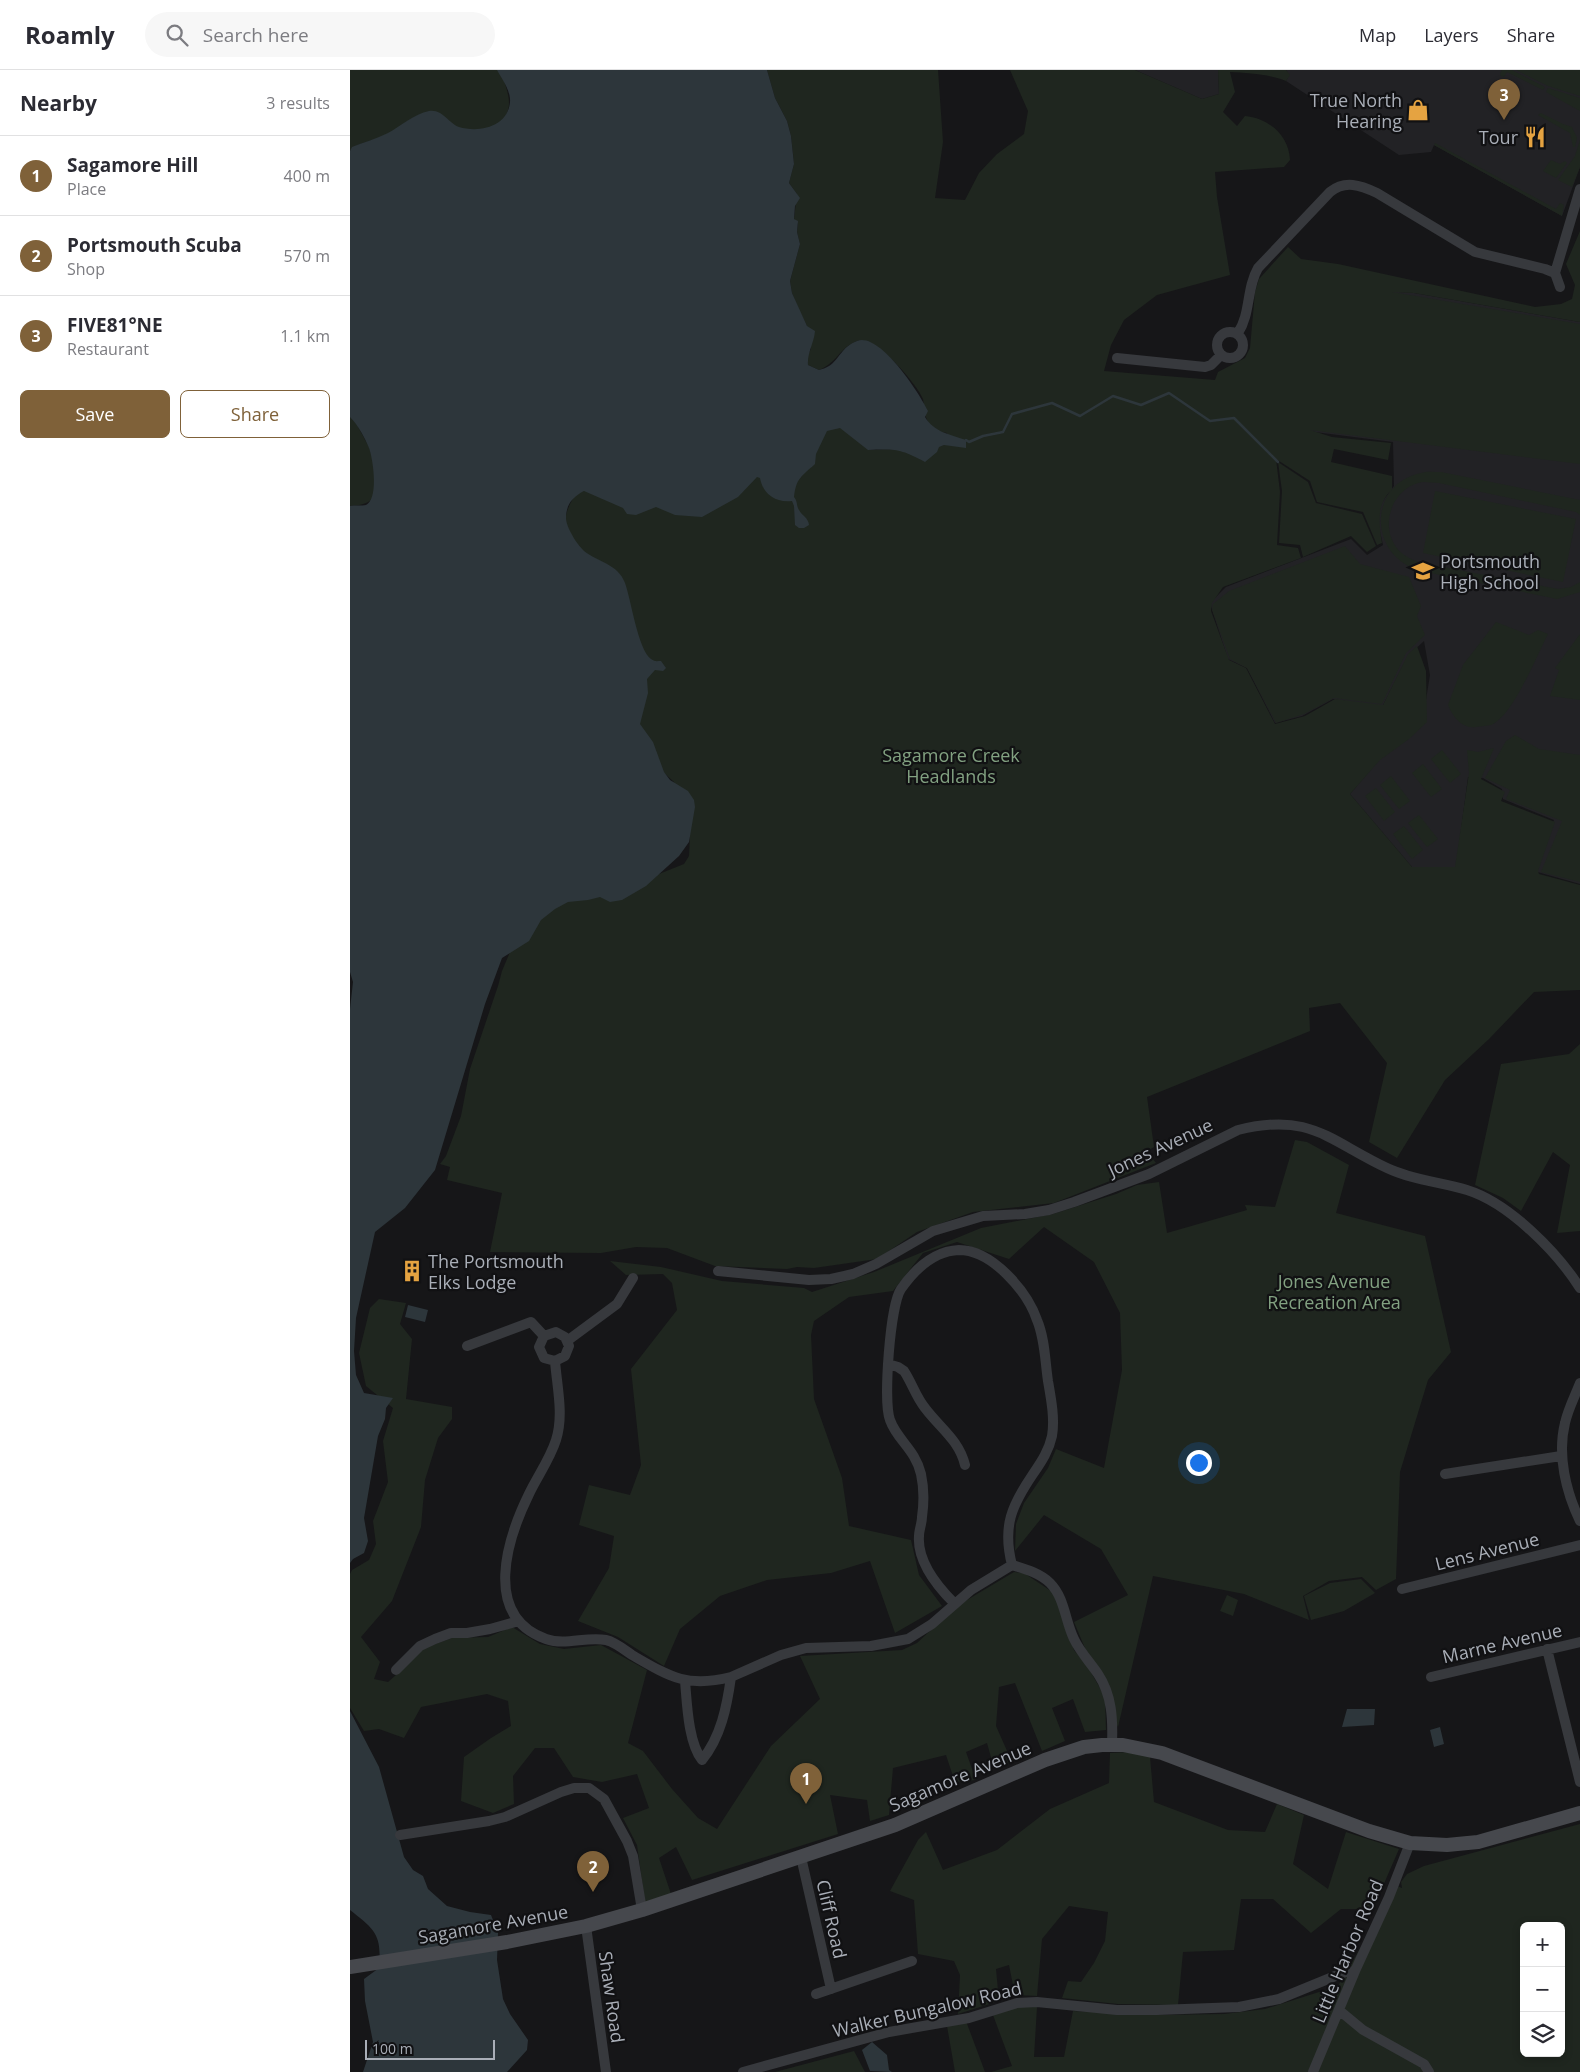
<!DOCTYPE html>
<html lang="en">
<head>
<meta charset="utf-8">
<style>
  body { margin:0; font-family:"Open Sans",sans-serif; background:#f7f7f7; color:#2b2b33 }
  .controls { position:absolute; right:15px; bottom:15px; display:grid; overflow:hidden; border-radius:8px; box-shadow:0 2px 8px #0003 }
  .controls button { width:45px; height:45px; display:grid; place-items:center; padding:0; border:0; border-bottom:1px solid #e1e1e2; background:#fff; color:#2b2b33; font:25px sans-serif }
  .scale { position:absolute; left:15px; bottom:12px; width:130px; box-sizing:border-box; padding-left:5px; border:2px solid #a9aeb7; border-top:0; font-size:14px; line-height:18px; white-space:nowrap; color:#a9aeb7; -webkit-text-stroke:4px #111113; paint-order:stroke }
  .you { position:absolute; left:848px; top:1392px; width:18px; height:18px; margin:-12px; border:4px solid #fff; border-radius:50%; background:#1a73e8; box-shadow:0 0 0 8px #1a73e833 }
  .badge { display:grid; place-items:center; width:32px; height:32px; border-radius:50%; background:#7f6139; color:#fff; font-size:16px; font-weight:700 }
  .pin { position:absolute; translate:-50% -41px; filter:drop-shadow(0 1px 2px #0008) }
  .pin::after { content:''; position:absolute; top:26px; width:18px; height:15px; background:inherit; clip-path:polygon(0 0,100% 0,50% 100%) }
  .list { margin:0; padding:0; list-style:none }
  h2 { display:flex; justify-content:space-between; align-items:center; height:65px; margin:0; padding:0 20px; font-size:21px }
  h2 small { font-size:16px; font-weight:400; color:#7c7c81 }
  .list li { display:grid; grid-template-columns:32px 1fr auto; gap:15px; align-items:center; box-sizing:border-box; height:80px; padding:0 20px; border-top:1px solid #e1e1e2 }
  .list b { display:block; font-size:19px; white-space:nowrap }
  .list p { margin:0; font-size:16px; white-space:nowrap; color:#7c7c81 }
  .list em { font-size:16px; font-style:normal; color:#7c7c81 }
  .actions { display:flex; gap:10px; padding:15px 20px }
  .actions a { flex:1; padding:11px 0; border:1px solid #7f6139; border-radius:8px; text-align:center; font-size:18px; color:#7f6139 }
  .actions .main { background:#7f6139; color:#fff }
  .icon { flex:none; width:28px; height:28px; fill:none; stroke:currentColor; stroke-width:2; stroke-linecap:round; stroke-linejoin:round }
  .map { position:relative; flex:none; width:1230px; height:2002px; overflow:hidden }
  header { display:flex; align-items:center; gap:30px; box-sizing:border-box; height:70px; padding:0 25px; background:#fff; border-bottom:1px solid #e1e1e2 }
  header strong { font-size:24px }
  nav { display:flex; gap:28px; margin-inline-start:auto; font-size:18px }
  .search { width:350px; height:45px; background:#f7f7f7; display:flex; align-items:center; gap:12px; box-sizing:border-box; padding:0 18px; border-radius:28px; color:#7c7c81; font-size:19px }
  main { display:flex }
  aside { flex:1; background:#fff }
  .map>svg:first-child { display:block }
  .built { fill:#222225 }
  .green { fill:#1f261f; fill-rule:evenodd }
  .water { fill:#2d363b }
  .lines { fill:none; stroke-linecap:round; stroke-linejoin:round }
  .stream { stroke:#2d363b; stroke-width:2.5 }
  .minor { stroke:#37393d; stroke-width:10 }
  .secondary { stroke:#46484d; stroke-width:14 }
  .labels { text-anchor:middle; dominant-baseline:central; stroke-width:4.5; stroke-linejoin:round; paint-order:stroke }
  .poi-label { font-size:18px; fill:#a9aeb7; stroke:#111113; text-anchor:end }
  .park-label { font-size:18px; fill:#82a181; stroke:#111113 }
  .street-label { font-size:18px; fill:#a9aeb7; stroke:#111113 }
</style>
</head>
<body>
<header>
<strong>Roamly</strong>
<div class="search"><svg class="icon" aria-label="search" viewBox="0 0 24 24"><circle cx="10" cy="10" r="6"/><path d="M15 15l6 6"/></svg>Search here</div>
<nav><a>Map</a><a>Layers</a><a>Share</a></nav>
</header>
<main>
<aside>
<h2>Nearby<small>3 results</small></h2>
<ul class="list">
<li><span class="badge">1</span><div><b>Sagamore Hill</b><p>Place</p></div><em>400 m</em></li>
<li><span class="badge">2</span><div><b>Portsmouth Scuba</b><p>Shop</p></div><em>570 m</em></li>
<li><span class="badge">3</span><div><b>FIVE81°NE</b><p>Restaurant</p></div><em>1.1 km</em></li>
</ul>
<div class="actions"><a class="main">Save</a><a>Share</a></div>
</aside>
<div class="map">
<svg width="1230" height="2002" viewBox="0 0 1230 2002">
  <rect width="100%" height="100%" fill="#161618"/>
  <path class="built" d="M785,0h83l1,24 -17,5z
    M936,0h294v97l-18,49 -128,-71 -3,7 -32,3 -113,-74 3,-6z
    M992,218l72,5 166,29v562l-46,-13 20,-51 -51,-21 -1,-10 -19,-11 -15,-1 -12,90h-44l-62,-73 75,-88 5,-31 -6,-34 -16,15 -26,51 -49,-8 -31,17 -27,7 -28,-55 -19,-9 -18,-56 16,-16 125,-48 16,16 16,-10 -6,-26 5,-17 12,-16 -1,-44 -86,-11z"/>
  <path class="green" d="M0,0h151c8,29 17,40 -11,63l-32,-5 -36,-14c-13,5 -24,15 -37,22 -13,6 -23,4 -35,15z
    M417,0h171l5,72 -8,56 30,2 14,-27 18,-19 27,-20 4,-23 -18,-41h125l67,29 17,-5 -1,-24h68l4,5 -4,6c-17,-7 -38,-8 -56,-9l5,20 -12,20 14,14 8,-10c23,2 44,19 45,44l-6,7 -69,5 2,25 13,78 -73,20 -33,25 -13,25 -7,26 111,9 3,-8 27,-14 5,-10 5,-56 4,-13 29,-32 13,12 37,5 197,43 26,-3 11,-5 3,-14 -9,-21 14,-33v91l-166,-29 -22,-1 188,32v140l-270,-34 22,7 59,6 -3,17 -54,-11 -3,13 61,14v14c-16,13 -13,35 -10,53l-5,2 -14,-33 -46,-10 -7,-21 -34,-22 4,33 -3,53 21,3 3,10 -78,29 -11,16 -1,8 18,49 17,8 29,56 30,-8 30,-17 48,6 25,-51 9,-8 9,25 1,51 -18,17 -29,21 -30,34 62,73h43l14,-94 -2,-23 11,2 16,-4 -13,31 24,13 -4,9 54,21 -17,49 1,3 41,11v105l-46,2 -45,47 -44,41 -48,78 -28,-16 18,-79 -47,-60 -31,5 1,23 -163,66 7,50 -7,4 9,12 -102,40 -81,9 -56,20 -40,27 -63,9 -17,-1 -10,2 -72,-3 -48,-18 -31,-1 -35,6 -111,-1 12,-59 -55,-13 3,-13 -10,-3 6,-8 15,-40 9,-47 28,-83 4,-15 13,-31 20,-30 124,-36 25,-10 5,-8 1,-21 -16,-53 -12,-11 -10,-30 -11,-9 -76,-212c2,-11 6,-19 12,-28l174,-24 42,24 23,-55 22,-15 31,28 27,-1 11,3 37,-7 3,-12c-7,-1 -12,-3 -17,-8 -6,-8 -5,-16 -7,-26 -5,-14 -49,-65 -66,-58 -18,7 -19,21 -38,29l-11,-5 -1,-9 4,-7 -4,-23 -8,-16 -7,-17 -2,-12 10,-37 -3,-12 1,-8 -4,-5 3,-25 -8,-11 5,-19 -3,-28 -4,-15 -12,-23z
    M1152,0h10l33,17 -2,3 -36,-18 -3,5 -3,-1 -1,-2z
    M1166,0h64v26l-32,-10z
    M1198,18l32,10v13l-34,-19z
    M1191,43l22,11 9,3 5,11 -2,9h-2l-3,-14 -32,-18z
    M1230,70v27l-8,20 -14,-7 17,-24z
    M1085,73l121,66 4,-6 4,2 -2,11 -128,-71z
    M1201,90l9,4 5,-3 2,2 -11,15 -13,-7z
    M0,342l19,35 12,35c-10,19 -8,22 -31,24z
    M928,392l30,20 8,21 46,11 14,32 -9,6 -16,-16 -48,21 -3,-12 -21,-2 3,-52z
    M1091,402l139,28v15l-4,-3 -137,-29c-5,0 -11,-1 -16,-1 -29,4 -44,41 -27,65 7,9 16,13 26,16l136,26 13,-2 9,-5v10l-23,7 -136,-28c-53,-14 -54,-87 0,-98 6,-2 13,-1 20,-1z
    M1085,421l141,28 -13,63 -140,-29z
    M995,476l15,18 49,13 12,29 -4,10 8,19 -19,18 -24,51 -48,-6 -30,16 -28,9 -29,-55 -17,-9 -18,-49 1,-6 16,-13z
    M1146,552l33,13 9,-5 10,4c-11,21 -35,82 -57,91 -4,1 -10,1 -15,2 -14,2 -23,-10 -28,-22l15,-40z
    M1230,564v66l-30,-4 9,-26 -4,-2z
    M1165,665l24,14 41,6v127l-39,-10 21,-51 -56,-22 4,-9 -25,-12 21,-37z
    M1092,680l19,24 -11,9 -19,-24z
    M1073,694l19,25 -11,8 -19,-24z
    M1041,706l19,25 -11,8 -19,-24z
    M1026,718l19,24 -11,9 -19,-25z
    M1069,745l19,24 -11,8 -19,-24z
    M1054,756l19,24 -11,9 -19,-25z
    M1230,974v187l-23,2 13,-68 -17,-13 -32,59 -18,-13 -28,-13 26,-121 68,-10z
    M945,1070l12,2 42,23 -13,48 89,23 26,116 -23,28 -28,92 -4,107 -20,11 -14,-13 -33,4 -26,15 6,24 -65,-26 -91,-18 -35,151 -44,-105 54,-27 -27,-46 -57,-34 -29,36 1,-27 8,-21 24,-35 8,-19 48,19 18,-98 -2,-57 -26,-51 -50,-35 -35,32 -52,-17 -34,11 -30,38 -44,6 -35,24 -3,14 3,64 28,79 7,48 62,14 8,35 23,31 -47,27 -25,-72 -39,12 -64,7 -47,16 -40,33 -16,37 -46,-29 -40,-16 31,-53 5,-32 -35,-11 10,-40 41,10 11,-30 -10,-96 46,-59 -5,-27 -9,-9 -37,1 -16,-14 51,6 61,14 82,7 8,4 62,-20 107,-44 72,-14 63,-20 21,-9 22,-3 8,51 80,-23 -2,-5 30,2z
    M29,1229l27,4 -6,21 12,15 -6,60 46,8v12l-14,19 -13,42 -4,47 -29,74 -31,36 19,25 -6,17 14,3 16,-14 18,-19 30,-11 36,-1 24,-10 28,17 24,5 37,-4 46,25 -19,73 15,8 29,38 26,29 19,11 54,-83 49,-47 -20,-43 102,-6 15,-7 40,-37 57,-34 10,1 30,20 20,57 14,17 17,30 1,33 -21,2 -12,-33 -21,9 13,33 -23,10 -27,-68 -16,4 -3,39 16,36 -18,6 -7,-25 -21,9 10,28 -21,2 -9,-27 -53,13 -4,47 -19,6 -3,-21 -37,-5 8,39 -146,46 -16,-33 -17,11 12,36 -26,8 -8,-57 -14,-27 26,-10 -12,-34 -35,8 -29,-5 -19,-29h-19l-22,28 1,28 -21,9 -32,-12 3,-44 27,-19 20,-12 -3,-25 -21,-7 -66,13 -17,31 -25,-9 -15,2 -14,-23v-134l2,-4 17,-10 7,-16 -3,-23 15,-39 -5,-41 10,-33 -27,-22 -7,-33 11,-45z
    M1011,1509l14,14 -31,18 -33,9 -7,-24 26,-13z
    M877,1525l11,5 -5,16 -13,-5z
    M780,1682l20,5 4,45 74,28 37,2 12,-28 27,11 -11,49 35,25 18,-57 53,17 -26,60h-32l-30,24 -38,-34h-32l-7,51 -51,2 -5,53 -60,-1 -56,-6 6,-17 13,1 13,-19 11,-22 3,-29 -39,-6 -27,33 -5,57 -22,-1 -6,-30 -13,4 3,32 -41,13 2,-39 -6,-14 -36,-7 -4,-54 -24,-9 28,-51 8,-8 17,38 54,-20 53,-41 59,-26 1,-30z
    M1230,1754v248h-589l21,-6 -19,-51 25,-8h19l-3,50h30l9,-46 83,4 68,-1 41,-5 73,-23 59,-100 5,2 -1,-6 6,-8 17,-8zM1174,1856h37v127h-37z
    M616,1951l19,51h-30l-8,-46z
    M504,1981l11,21h-90z"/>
  <path class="water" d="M147,0h270l8,28 12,23 4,15 3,28 -5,19 11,15 -5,8 -1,13 4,2 -1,11 3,12 -10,37 2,12 15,33 8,5c-1,12 -8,22 -7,34l11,5c3,-1 7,-2 10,-4 11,-7 12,-19 28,-25 23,-9 63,53 71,70l-3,6c9,15 24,17 41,23v8l-22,-3 -5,2 -2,5 -12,10c-25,-13 -28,-13 -57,-12l-28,-22 -13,3 -11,23 -1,10c-13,12 -19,14 -21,33 4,5 2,8 5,13 3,6 9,7 10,15l-5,3h-5l-4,-3 -1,-19 -2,-5c-17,2 -29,-7 -32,-23l-3,-1 -19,20 -36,20 -27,-2 -19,-8 -20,8 -9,-1 -4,-6 -39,-17c-8,4 -15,10 -17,19 -2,8 -1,12 2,19 4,8 8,15 15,22 14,11 34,13 41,32 6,16 13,67 26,76 4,3 6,2 10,2l5,7 -3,3 -8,-1 -8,9 1,14 -8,31 13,18 11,30 6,8 18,11 6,9 1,7 -6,35 -10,14 -33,30 -24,14 -12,2 -10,-5 -12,3 -20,2 -13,7 -14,11 -12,21 -27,17 -17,46 -50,166 -30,38 -30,24 -19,86 -2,33 2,24 8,18 29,5 -7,10 -1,11 -7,17 -14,82 4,23 -4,12 -11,6 -3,4v-554l3,-27 -3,-10v-466c4,-1 12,0 16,-1 13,-6 7,-47 3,-57 -4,-10 -11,-23 -19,-31v-266l2,-4c12,-5 24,-8 36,-14 13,-7 26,-19 41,-22 14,-2 19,12 30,16 20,6 49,0 51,-25 1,-11 -8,-23 -13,-32z
    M58,1235l20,5 -3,12 -20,-5z
    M997,1639h28l-1,16 -32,2z
    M0,1641l29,56 25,90 9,13 10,6 5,13 19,17 23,6 21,3 7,18 -1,27 6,39 7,15 18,26 -1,10 -20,22h-144l10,-30 -8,-41 -1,-22 15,-11c3,-34 -4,-38 -29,-58z
    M1090,1657l4,17 -10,3 -4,-17z
    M522,1972l15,13 2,15 3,2 -22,-1 -8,-21z"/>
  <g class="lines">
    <path class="stream" d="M616,370l3,2 14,-6 20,-4 9,-18 40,-11 28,13 33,-20 28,9 28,-12 41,28 24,-3 44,44"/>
    <path class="minor" d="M1210,217l-5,-14 25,-84
      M867 275a13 13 0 1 1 26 0a13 13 0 1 1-26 0Z
      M888,263c13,-20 8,-44 20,-65l72,-76c15,-12 30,-7 47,1l98,59 70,17 10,4
      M767,288l88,9 6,-2 10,-10
      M368,1201l91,9 22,-1 22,-5 23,-10 57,-33 50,-15 42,-2 24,-4 25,-8 75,-28 89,-44c72,-18 90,10 149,38 25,12 54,14 80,22 42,13 90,62 113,98
      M217,1271l50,-37 16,-26
      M117,1276l64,-24 13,14
      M205,1291l-11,-3 -5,-11 5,-11 12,-4 9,5 4,9 -4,10 -10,5c2,26 9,54 1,79 -6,19 -19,37 -27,54 -22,45 -47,122 17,145 20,7 40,-3 60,1 9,2 19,10 26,15 38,22 55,33 99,22
      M538,1294l10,3 6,4c8,12 12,26 21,37 15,20 34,32 40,57
      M1230,1313c-5,13 -12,26 -15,40 -8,32 1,69 15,98
      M1095,1404l116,-18
      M1052,1519l178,-44
      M604,1533c-17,-17 -37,-41 -35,-67 0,-6 3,-13 3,-19 2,-14 2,-29 -1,-43 -6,-25 -24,-34 -31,-54 -7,-18 0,-115 11,-131 14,-20 32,-38 58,-39 33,0 68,41 78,70 8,19 8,41 11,61 3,17 7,38 4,55 -3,14 -10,25 -19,38 -21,31 -31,52 -21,91
      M1197,1579l33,133
      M46,1600l24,-24 15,-7 16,-6h16l23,-4 29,-8
      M1081,1607l149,-35
      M335,1611c2,22 3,61 17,79 19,-23 25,-54 29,-83l50,-22 25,-7 65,-2 37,-7 24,-15 39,-34 41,-25c13,4 28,8 38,18 15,15 15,38 24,56 6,13 16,23 24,35 14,21 15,45 14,70
      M50,1765l89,-14 16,-4 56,-25 13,-4h15l15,11 23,42 6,15 9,54
      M451,1787l30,132
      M236,1856l20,146
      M466,1924l96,-33
      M990,1941l23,19 61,34 5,8
      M393,2002l146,-40 80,-14 48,-15 20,-1 80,8h40l82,-3 40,-8 66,-27 10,-1
      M963,2002l42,-101 34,-74 21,-54"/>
    <path class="secondary" d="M0,1897l157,-25 79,-16 56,-16 253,-85 150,-65 39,-13 18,-2h21l39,8 207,78 41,12 37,2 31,-3 102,-29"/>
  </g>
  <defs>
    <g id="shop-bare" transform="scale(1.725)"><path d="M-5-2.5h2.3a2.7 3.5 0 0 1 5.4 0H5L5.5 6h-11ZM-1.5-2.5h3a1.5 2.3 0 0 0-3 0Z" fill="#e5a341" stroke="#111113" stroke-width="2.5" paint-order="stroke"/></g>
    <g id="restaurant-bare" transform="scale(1.725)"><path d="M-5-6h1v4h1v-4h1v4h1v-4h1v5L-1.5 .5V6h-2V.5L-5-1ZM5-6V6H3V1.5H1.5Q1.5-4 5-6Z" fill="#e5a341" stroke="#111113" stroke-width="2.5" paint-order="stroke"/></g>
    <g id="school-bare" transform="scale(1.725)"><path d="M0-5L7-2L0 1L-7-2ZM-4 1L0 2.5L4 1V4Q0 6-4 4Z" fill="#e5a341" stroke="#111113" stroke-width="2.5" paint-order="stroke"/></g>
    <g id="building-bare" transform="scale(1.725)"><path d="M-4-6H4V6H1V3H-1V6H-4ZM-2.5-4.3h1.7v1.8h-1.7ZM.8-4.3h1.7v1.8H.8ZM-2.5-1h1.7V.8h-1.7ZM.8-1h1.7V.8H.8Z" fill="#e5a341" stroke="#111113" stroke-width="2.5" paint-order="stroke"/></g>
  </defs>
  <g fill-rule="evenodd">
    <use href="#shop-bare" x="1068" y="40"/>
    <use href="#restaurant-bare" x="1185" y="67"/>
    <use href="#school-bare" x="1073" y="501"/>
    <use href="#building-bare" x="62" y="1201"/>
  </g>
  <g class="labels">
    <g class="poi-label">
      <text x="1052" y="30">True North<tspan x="1052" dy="21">Hearing</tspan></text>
      <text x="1168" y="67">Tour</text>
      <text x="1090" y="491" text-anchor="start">Portsmouth<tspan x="1090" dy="21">High School</tspan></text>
      <text x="78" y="1191" text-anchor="start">The Portsmouth<tspan x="78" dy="21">Elks Lodge</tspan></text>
    </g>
    <g class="park-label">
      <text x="601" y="685">Sagamore Creek<tspan x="601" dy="21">Headlands</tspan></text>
      <text x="984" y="1211">Jones Avenue<tspan x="984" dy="21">Recreation Area</tspan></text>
    </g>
    <g class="street-label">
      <text transform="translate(810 1077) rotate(-25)">Jones Avenue</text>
      <text transform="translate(1137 1481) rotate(-14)">Lens Avenue</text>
      <text transform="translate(1152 1573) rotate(-13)">Marne Avenue</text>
      <text transform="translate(610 1706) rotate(-23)">Sagamore Avenue</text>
      <text transform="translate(482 1849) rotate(77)">Cliff Road</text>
      <text transform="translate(143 1854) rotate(-10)">Sagamore Avenue</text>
      <text transform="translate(997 1881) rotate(-67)">Little Harbor Road</text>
      <text transform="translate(262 1927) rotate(82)">Shaw Road</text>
      <text transform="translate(577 1939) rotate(-13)">Walker Bungalow Road</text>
    </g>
  </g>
</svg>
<div class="controls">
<button>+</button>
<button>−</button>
<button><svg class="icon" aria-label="layers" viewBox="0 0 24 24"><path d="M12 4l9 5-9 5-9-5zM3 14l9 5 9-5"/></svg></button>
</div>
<div class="scale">100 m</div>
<div class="you"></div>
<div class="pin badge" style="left:456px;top:1734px">1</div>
<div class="pin badge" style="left:243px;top:1822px">2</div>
<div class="pin badge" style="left:1154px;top:50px">3</div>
</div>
</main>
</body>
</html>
